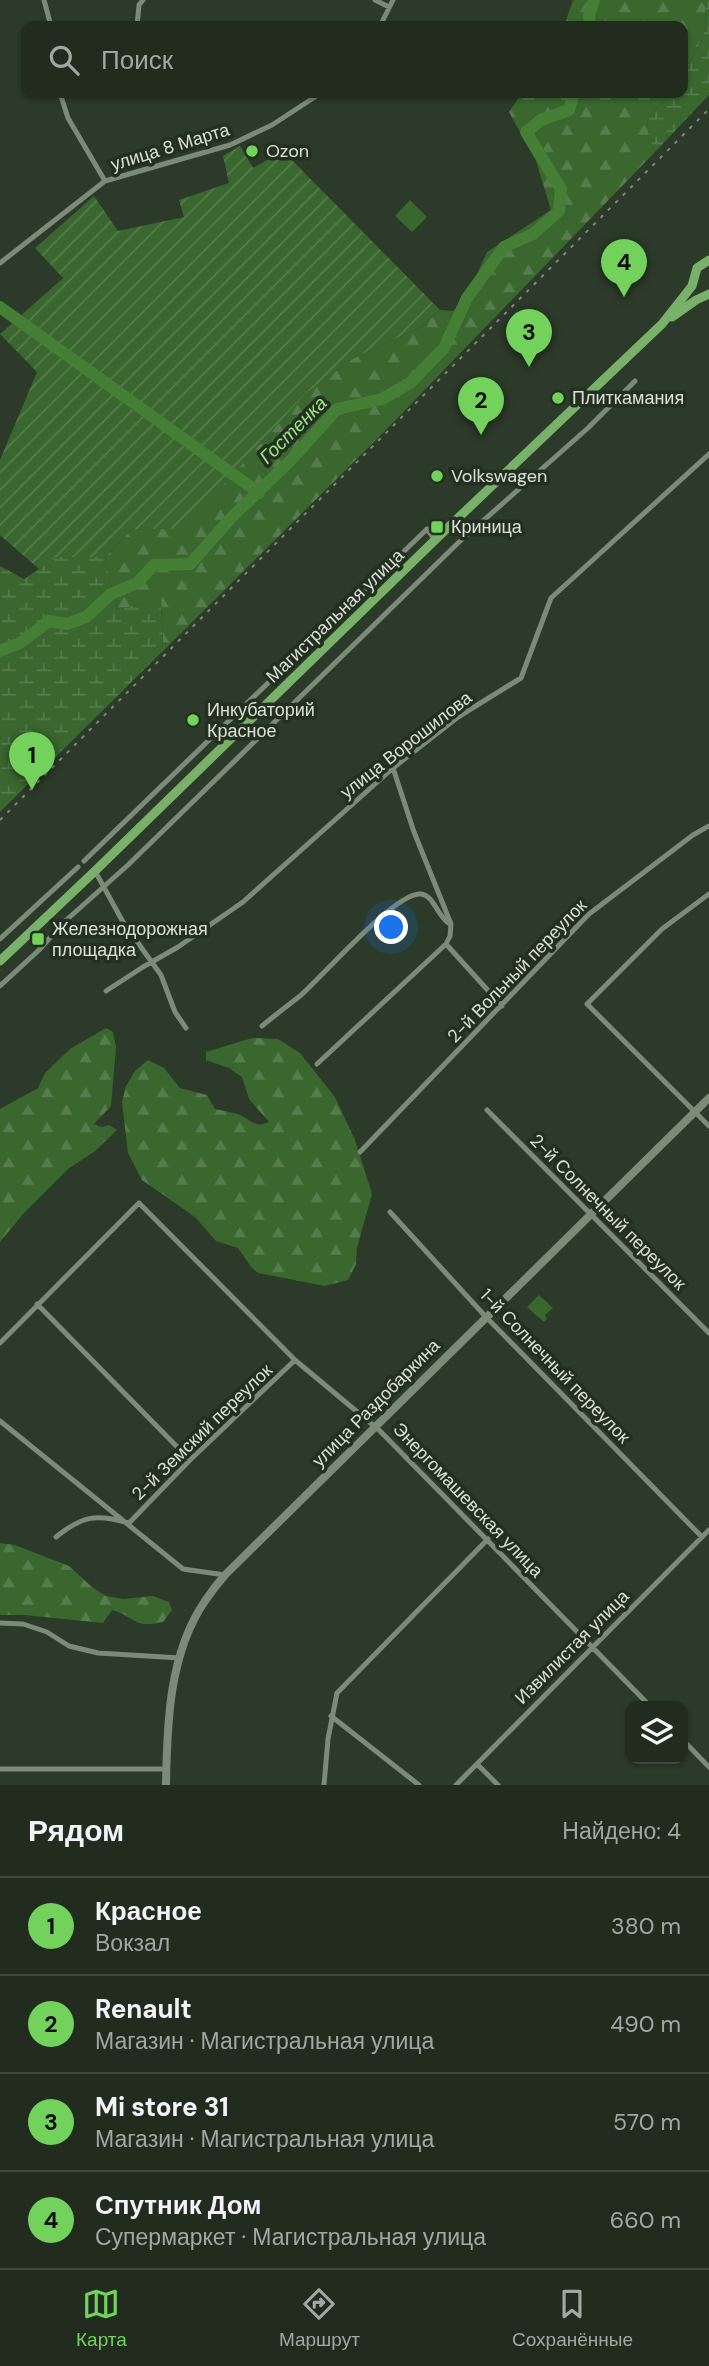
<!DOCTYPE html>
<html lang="ru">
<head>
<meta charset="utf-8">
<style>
  body { margin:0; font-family:"DM Sans",sans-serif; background:#2d382c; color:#f1f3f6 }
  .controls { position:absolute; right:21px; bottom:21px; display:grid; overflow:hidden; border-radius:14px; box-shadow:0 2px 5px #0004 }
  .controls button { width:63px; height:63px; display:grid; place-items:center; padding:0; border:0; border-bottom:2px solid #3e483d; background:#212c1f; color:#f1f3f6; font:35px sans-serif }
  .you { position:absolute; left:392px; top:928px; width:24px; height:24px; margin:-18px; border:5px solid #fff; border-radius:50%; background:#1a73e8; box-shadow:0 0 0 10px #1a73e833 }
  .badge { display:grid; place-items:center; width:46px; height:46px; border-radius:50%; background:#73d25c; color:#111; font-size:23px; font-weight:700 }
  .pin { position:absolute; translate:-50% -58px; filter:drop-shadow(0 2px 4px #0008) }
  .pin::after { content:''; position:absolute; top:37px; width:24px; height:21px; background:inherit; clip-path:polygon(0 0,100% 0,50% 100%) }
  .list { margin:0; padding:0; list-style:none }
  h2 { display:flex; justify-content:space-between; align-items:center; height:91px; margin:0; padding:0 28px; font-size:30px }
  h2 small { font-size:23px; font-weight:400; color:#a2a7a4 }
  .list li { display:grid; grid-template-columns:46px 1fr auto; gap:21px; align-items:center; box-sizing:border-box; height:98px; padding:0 28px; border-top:2px solid #3e483d }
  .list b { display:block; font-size:26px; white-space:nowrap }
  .list p { margin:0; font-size:23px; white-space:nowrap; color:#a2a7a4 }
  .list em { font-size:23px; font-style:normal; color:#a2a7a4 }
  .icon { flex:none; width:38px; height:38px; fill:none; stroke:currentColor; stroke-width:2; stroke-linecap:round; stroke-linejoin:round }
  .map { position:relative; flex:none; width:709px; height:1785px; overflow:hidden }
  .search { position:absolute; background:#212c1f; box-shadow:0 2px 5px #0004; left:21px; right:21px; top:21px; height:77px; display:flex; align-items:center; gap:18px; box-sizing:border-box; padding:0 24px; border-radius:14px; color:#a2a7a4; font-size:26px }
  .sheet { height:483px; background:#212c1f }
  nav { display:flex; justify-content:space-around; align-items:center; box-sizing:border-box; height:98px; border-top:2px solid #3e483d; background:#212c1f; font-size:19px; color:#a2a7a4 }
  nav a { display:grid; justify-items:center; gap:4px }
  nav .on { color:#73d25c }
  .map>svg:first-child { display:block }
  .green { fill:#39672e }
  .forest { fill:url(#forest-firs) }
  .wetland { fill:url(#wetland-marsh) }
  .garden { fill:url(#garden-furrows) }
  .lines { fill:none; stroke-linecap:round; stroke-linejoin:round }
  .river { stroke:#447f35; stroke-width:12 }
  .street { stroke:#7b8b78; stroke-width:5 }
  .secondary { stroke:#7b8b78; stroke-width:8 }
  .primary { stroke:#79b16b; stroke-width:9 }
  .rail { stroke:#7e897b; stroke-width:2; stroke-dasharray:3.5 7; stroke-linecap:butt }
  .poi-dot { fill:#73d25c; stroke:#233020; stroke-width:2.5 }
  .labels { text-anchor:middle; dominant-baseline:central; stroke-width:7; stroke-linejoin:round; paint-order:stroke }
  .street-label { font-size:18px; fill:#d8e1d6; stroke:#233020 }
  .poi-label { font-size:18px; fill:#d8e1d6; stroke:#233020; text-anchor:start }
  .water-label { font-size:19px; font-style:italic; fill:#99e886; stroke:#233020 }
</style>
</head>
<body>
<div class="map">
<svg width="709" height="1785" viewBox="0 0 709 1785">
  <defs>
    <pattern id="forest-firs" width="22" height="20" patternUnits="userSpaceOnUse" patternTransform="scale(1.75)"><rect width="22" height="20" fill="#39672e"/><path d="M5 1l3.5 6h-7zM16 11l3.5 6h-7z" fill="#557c4c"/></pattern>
    <pattern id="wetland-marsh" width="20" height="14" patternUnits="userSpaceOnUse" patternTransform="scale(1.75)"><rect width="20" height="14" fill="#39672e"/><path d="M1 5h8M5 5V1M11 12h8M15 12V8" fill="none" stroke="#557c4c"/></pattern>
    <pattern id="garden-furrows" width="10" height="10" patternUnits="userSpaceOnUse" patternTransform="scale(1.75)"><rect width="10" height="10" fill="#39672e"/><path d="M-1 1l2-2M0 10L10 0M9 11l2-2" fill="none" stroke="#557c4c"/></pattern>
  </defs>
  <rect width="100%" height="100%" fill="#2c3a29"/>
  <path class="green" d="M410,200l17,17 -15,15 -17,-16z
    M539,1295l14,13 -8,7 2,4 -3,3 -17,-15z"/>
  <path class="forest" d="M573,0h128l4,4 1,24 -23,50v-52h-119z
    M522,93h150c-25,26 -31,23 -17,59l-270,279 -222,220 -2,-52 -44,11 -12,-53 26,-27 54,-3 120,-133 49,-36 65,-30 21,-18 13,1 11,-9 23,-50 64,-42 -15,-49 -27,-49z
    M106,1028l7,4 3,15 -5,59 -17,18 8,3 7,-2 8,5 -22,21 -27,18 -45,45 -23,28v-133l38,-21 7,-15 25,-24z
    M252,1038l26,1 22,14 35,44 20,43 17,54 -15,54 -1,16 -8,16 -23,6 -67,-13 -6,-5 -14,-20 -22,-7 -21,-24 -53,-37 -14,-27 -6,-51 4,-16 9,-15 13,-11 16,8 16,20 27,7 8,14c7,2 16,3 23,5 12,5 17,15 31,8l-20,-23 -7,-22 -13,-9 -23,-8v-8z
    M0,1543l15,2 54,21 23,21 14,9 17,3 30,-3 16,6 3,8 -9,12c-31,7 -26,-5 -51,-12l-9,13 -78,-8h-25z"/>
  <path class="wetland" d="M701,0h8v95l-54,57c-14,-36 -8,-33 17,-59h11v-15l23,-50 -1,-24z
    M56,557h49l12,53 44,-12 2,53 -163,161v-246l24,13z"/>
  <path class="garden" d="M240,146l13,22 30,-17 157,159 -21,18 -65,30 -49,36 -120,134 -54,2 -26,27h-49l-17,12 -39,-34v-75l37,-88 -37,-38 63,-56 -28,-30 59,-52 24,35 66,-14 -5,-17 50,-17 -6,-27z"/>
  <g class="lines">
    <path class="river" d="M590,26l-1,-10 5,-16
      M0,307l259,186
      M0,651l20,-8 29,-22 18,3 19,-7 25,-23 26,-11 17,-18 36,-1 43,-48 58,-56 46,-51 45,-10 28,-16 34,-35 23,-50 37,-51 29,-13 26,-23 2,-22 -35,-57 15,-12 28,-10 5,-17"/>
    <path class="street" d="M44,0l7,26
      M375,0l14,7
      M137,26l2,-21 4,-5
      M380,26l13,-26
      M60,93l8,25 37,63
      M0,263l105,-82 125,-36 42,-20 49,-32
      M393,768l21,64 37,92 -1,12 -4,8 56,62
      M84,861l343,-332 8,11
      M95,871l28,51 38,53 14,37 11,16
      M709,894l-47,35 -75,75 122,122
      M0,939l78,-72
      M0,986l39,-36 24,-27 65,-58 330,-322 130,-115 47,-47
      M106,991l37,-24 35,-20 65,-45 150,-134 65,-51 63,-39 30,-80 158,-144
      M262,1026c12,-10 25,-20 38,-30 22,-19 96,-105 121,-102 13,1 17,24 29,30
      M317,1064l129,-120
      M487,1110l222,223
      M360,1152l229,-238 104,-79 16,-9
      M390,1212l96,105 216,220
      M37,1304l153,156
      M0,1343l139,-140 156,157 84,70 271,276
      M0,1421l183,148 42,6
      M56,1537c27,-22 41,-23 73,-14l61,-63 105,-100
      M0,1623l23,1 24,8 22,14 29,7 82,5
      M331,1716l88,69
      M683,1740l26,27
      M477,1764l21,21
      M0,1769h167
      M324,1785l4,-46 9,-46 151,-154
      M456,1785l253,-255"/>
    <path class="secondary" d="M166,1785c1,-61 3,-132 39,-184 6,-9 13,-18 20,-26l484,-477"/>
    <path class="primary" d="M672,317l24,-17 13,-6
      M0,961l95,-90 340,-331 227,-216 30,-38 5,-18 12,-8"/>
    <path class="rail" d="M0,820l709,-711"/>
  </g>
  <g class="poi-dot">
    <circle cx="252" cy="151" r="7"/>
    <circle cx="558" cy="398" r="7"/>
    <circle cx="437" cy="476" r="7"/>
    <rect x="430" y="520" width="14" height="14" rx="3.5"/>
    <circle cx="193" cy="720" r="7"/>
    <rect x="31" y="932" width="14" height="14" rx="3.5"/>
  </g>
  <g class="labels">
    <g class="street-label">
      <text transform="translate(170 147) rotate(-17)">улица 8 Марта</text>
      <text transform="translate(335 616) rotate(-44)">Магистральная улица</text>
      <text transform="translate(406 745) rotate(-38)">улица Ворошилова</text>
      <text transform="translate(517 971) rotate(-46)">2-й Вольный переулок</text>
      <text transform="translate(608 1212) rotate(45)">2-й Солнечный переулок</text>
      <text transform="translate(555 1366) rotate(46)">1-й Солнечный переулок</text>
      <text transform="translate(376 1403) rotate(-45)">улица Раздобаркина</text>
      <text transform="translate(202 1432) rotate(-44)">2-й Земский переулок</text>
      <text transform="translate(468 1500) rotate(46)">Энергомашевская улица</text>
      <text transform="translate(572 1647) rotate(-45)">Извилистая улица</text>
    </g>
    <g class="poi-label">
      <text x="266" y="151">Ozon</text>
      <text x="572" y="398">Плиткамания</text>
      <text x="451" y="476">Volkswagen</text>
      <text x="451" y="527">Криница</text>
      <text x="207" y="710">Инкубаторий<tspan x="207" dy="21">Красное</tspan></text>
      <text x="52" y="929">Железнодорожная<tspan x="52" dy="21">площадка</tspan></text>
    </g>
    <g class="water-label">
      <text transform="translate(293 430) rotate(-45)">Гостенка</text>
    </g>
  </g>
</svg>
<div class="controls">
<button><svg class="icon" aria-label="layers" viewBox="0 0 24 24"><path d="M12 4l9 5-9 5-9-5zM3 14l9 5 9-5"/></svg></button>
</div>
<div class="you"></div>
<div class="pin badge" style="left:32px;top:790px">1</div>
<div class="pin badge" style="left:481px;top:435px">2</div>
<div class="pin badge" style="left:529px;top:367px">3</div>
<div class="pin badge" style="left:624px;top:297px">4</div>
<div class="search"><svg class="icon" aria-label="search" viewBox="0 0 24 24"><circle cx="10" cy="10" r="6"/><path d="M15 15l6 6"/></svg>Поиск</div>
</div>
<section class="sheet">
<h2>Рядом<small>Найдено: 4</small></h2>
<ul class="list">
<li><span class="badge">1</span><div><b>Красное</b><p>Вокзал</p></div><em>380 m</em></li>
<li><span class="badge">2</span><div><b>Renault</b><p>Магазин · Магистральная улица</p></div><em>490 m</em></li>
<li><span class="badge">3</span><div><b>Mi store 31</b><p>Магазин · Магистральная улица</p></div><em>570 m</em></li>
<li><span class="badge">4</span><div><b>Спутник Дом</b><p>Супермаркет · Магистральная улица</p></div><em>660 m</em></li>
</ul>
</section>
<nav>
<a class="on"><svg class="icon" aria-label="map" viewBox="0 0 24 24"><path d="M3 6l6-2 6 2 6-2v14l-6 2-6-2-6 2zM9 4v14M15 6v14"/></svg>Карта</a>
<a><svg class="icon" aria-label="directions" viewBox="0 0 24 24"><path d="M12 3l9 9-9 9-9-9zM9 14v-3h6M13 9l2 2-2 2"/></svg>Маршрут</a>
<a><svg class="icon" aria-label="saved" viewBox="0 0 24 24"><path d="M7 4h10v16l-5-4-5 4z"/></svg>Сохранённые</a>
</nav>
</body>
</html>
